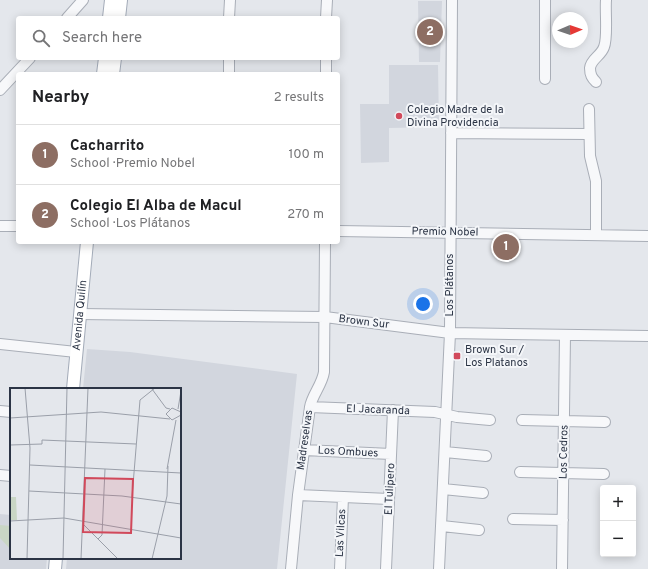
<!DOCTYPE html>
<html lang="en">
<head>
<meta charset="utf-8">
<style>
  body { margin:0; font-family:Overpass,sans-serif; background:#f6f6f6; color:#202124 }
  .controls { position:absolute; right:12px; bottom:12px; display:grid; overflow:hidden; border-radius:4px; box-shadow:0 2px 10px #0003 }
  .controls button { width:36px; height:36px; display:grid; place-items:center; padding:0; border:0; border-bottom:1px solid #e0e0e0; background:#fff; color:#202124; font:20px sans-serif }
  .compass { position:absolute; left:552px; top:12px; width:36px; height:36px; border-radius:50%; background:#fff; box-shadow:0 2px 10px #0003; rotate:88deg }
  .you { position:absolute; left:423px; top:304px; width:14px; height:14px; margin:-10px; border:3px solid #fff; border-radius:50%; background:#1a73e8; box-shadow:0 0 0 6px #1a73e833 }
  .badge { display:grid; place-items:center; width:26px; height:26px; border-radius:50%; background:#d1495b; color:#fff; font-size:13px; font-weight:700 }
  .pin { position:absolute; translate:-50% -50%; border:2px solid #fff; box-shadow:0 1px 4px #0006 }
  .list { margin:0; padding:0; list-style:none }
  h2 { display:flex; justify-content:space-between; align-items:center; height:52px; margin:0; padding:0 16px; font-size:17px }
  h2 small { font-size:13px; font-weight:400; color:#757577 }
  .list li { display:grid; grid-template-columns:26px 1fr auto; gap:12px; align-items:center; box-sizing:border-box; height:60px; padding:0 16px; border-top:1px solid #e0e0e0 }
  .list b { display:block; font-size:15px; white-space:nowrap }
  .list p { margin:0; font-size:13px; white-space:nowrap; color:#757577 }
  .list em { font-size:13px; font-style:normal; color:#757577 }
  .icon { flex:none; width:22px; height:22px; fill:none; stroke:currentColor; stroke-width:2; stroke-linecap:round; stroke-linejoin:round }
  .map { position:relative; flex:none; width:648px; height:569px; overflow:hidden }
  .search { position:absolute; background:#fff; box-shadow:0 2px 10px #0003; left:16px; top:16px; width:324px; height:44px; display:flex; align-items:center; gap:10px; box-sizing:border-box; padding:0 14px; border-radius:4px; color:#757577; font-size:15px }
  .panel { position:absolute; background:#fff; box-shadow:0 2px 10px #0003; left:16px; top:72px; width:324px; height:172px; border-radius:4px }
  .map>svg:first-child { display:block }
  .built { fill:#d2d6de }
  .green { fill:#c9d6c5 }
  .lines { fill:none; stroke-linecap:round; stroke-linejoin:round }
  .minor-casing { stroke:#a9aeb7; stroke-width:12 }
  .major-casing { stroke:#a3abb8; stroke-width:14 }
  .minor { stroke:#f7f8fa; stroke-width:10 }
  .major { stroke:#fff; stroke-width:12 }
  .poi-dot { fill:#d1495b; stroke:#f4f6f9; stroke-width:1.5 }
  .labels { text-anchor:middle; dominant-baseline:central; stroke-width:4; stroke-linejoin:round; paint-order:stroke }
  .poi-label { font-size:11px; fill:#2b3445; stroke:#f4f6f9; text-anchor:start }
  .street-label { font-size:11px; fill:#2b3445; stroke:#f4f6f9 }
  .inset-road { fill:none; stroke:#9a9fa9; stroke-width:1 }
  .view { fill:#d1495b; fill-opacity:0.15; stroke:#d1495b; stroke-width:2 }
  .inset-edge { fill:none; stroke:#2b3445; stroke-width:2 }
</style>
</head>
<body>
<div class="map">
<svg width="648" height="569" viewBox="0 0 648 569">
  <rect width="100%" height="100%" fill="#e4e7ec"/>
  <path class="built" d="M418,1h24l-2,61h-21z
    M389,65h49l1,62 -50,1v34l-28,1 -1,-59h29z
    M87,349l43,3 167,22 -20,195h-211l1,-11h113v-169h-97z
    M0,514l11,1v43h36l-1,11h-46z"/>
  <path class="green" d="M0,525l11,1v24l-11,-12z"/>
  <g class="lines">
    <g class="minor-casing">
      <path id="minor" d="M67,18l16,-18
        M229,18l1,-18
        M326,18l1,-18
        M229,74v-16
        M326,74v-16
        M545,79v-79
        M596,82c-4,-4 -6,-7 -6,-14 1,-9 11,-12 14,-21 4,-9 1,-35 2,-47
        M0,90l30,-32
        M589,109l1,47 6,25v54
        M451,133l138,1
        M0,226h18
        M338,231l310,5
        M80,314l245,3 125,16 198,3
        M0,344l76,8
        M310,407l125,5 22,5 33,3
        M0,411l11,1
        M522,420l83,2
        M304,450l87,4
        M445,452l41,4
        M520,472l84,2
        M0,475l11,1
        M443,489l40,4
        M298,495l91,4
        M513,519l50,1
        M442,526l37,4
        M291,569l7,-74 12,-88c2,-12 12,-22 14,-35l1,-130
        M340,569l3,-72
        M386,569l7,-159
        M439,569l11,-236 2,-333
        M562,569l3,-234"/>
    </g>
    <g class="major-casing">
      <g id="major">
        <path d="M109,18l2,-18"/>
        <path d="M119,18l2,-18"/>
        <path d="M103,74l2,-16"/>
        <path d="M113,74l2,-16"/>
        <path id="s1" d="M73,389l14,-147"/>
        <path d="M55,569l1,-11"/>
      </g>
    </g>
    <use href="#minor" class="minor"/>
    <use href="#major" class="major"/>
  </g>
  <g class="poi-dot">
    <circle cx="399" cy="116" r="4"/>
    <rect x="453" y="352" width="8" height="8" rx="2"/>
  </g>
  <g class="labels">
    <g class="poi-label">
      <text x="407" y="110">Colegio Madre de la<tspan x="407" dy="13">Divina Providencia</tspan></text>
      <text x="465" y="350">Brown Sur /<tspan x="465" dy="13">Los Platanos</tspan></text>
    </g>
    <g class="street-label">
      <text transform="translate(445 232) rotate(1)">Premio Nobel</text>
      <text transform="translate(450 285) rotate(-90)">Los Plátanos</text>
      <text stroke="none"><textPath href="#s1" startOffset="74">Avenida Quilín</textPath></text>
      <text transform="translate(364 322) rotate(7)">Brown Sur</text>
      <text transform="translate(378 410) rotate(2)">El Jacaranda</text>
      <text transform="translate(305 440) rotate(-82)">Madreselvas</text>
      <text transform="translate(348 452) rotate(3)">Los Ombues</text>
      <text transform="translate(564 452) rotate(-89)">Los Cedros</text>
      <text transform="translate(390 489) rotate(-87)">El Tulipero</text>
      <text transform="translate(341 533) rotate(-87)">Las Vilcas</text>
    </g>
  </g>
  <g transform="translate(10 388)">
    <rect width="171" height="171" fill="#e4e7ec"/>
    <path d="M0,109h6l1,23h-7z" fill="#c9d6c5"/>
    <path class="inset-road" d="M15,0l5,60 -3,111M142,1l14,19 4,1M168,21l3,-18M171,24l-9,-4 -6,6 6,6 9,-5M0,30l91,-6 69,7M0,57l32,-1v-4l94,4M20,77l151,8M157,81l9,-49M19,103l93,5 59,8M122,109l8,-97 15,-12M0,133l54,-3 117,20M72,135l36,36M88,151l4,-4 3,-66M53,171l4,-171M71,171l7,-171M142,171l15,-63 1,-30"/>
    <path class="view" d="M75,90l48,1 -2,54 -48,-1z"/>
    <rect width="171" height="171" class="inset-edge"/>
  </g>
</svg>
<div class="controls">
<button>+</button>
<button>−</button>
</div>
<svg class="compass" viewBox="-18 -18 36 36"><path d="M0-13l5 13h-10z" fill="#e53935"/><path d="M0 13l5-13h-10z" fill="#757577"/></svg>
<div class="you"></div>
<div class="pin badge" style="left:506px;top:247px;background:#8d6e63">1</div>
<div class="pin badge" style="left:430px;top:32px;background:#8d6e63">2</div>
<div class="search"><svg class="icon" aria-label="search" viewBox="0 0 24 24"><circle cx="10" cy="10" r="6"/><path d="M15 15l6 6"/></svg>Search here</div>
<section class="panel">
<h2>Nearby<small>2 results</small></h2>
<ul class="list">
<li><span class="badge" style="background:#8d6e63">1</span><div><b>Cacharrito</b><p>School · Premio Nobel</p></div><em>100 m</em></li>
<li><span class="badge" style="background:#8d6e63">2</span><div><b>Colegio El Alba de Macul</b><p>School · Los Plátanos</p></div><em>270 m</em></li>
</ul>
</section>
</div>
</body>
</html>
